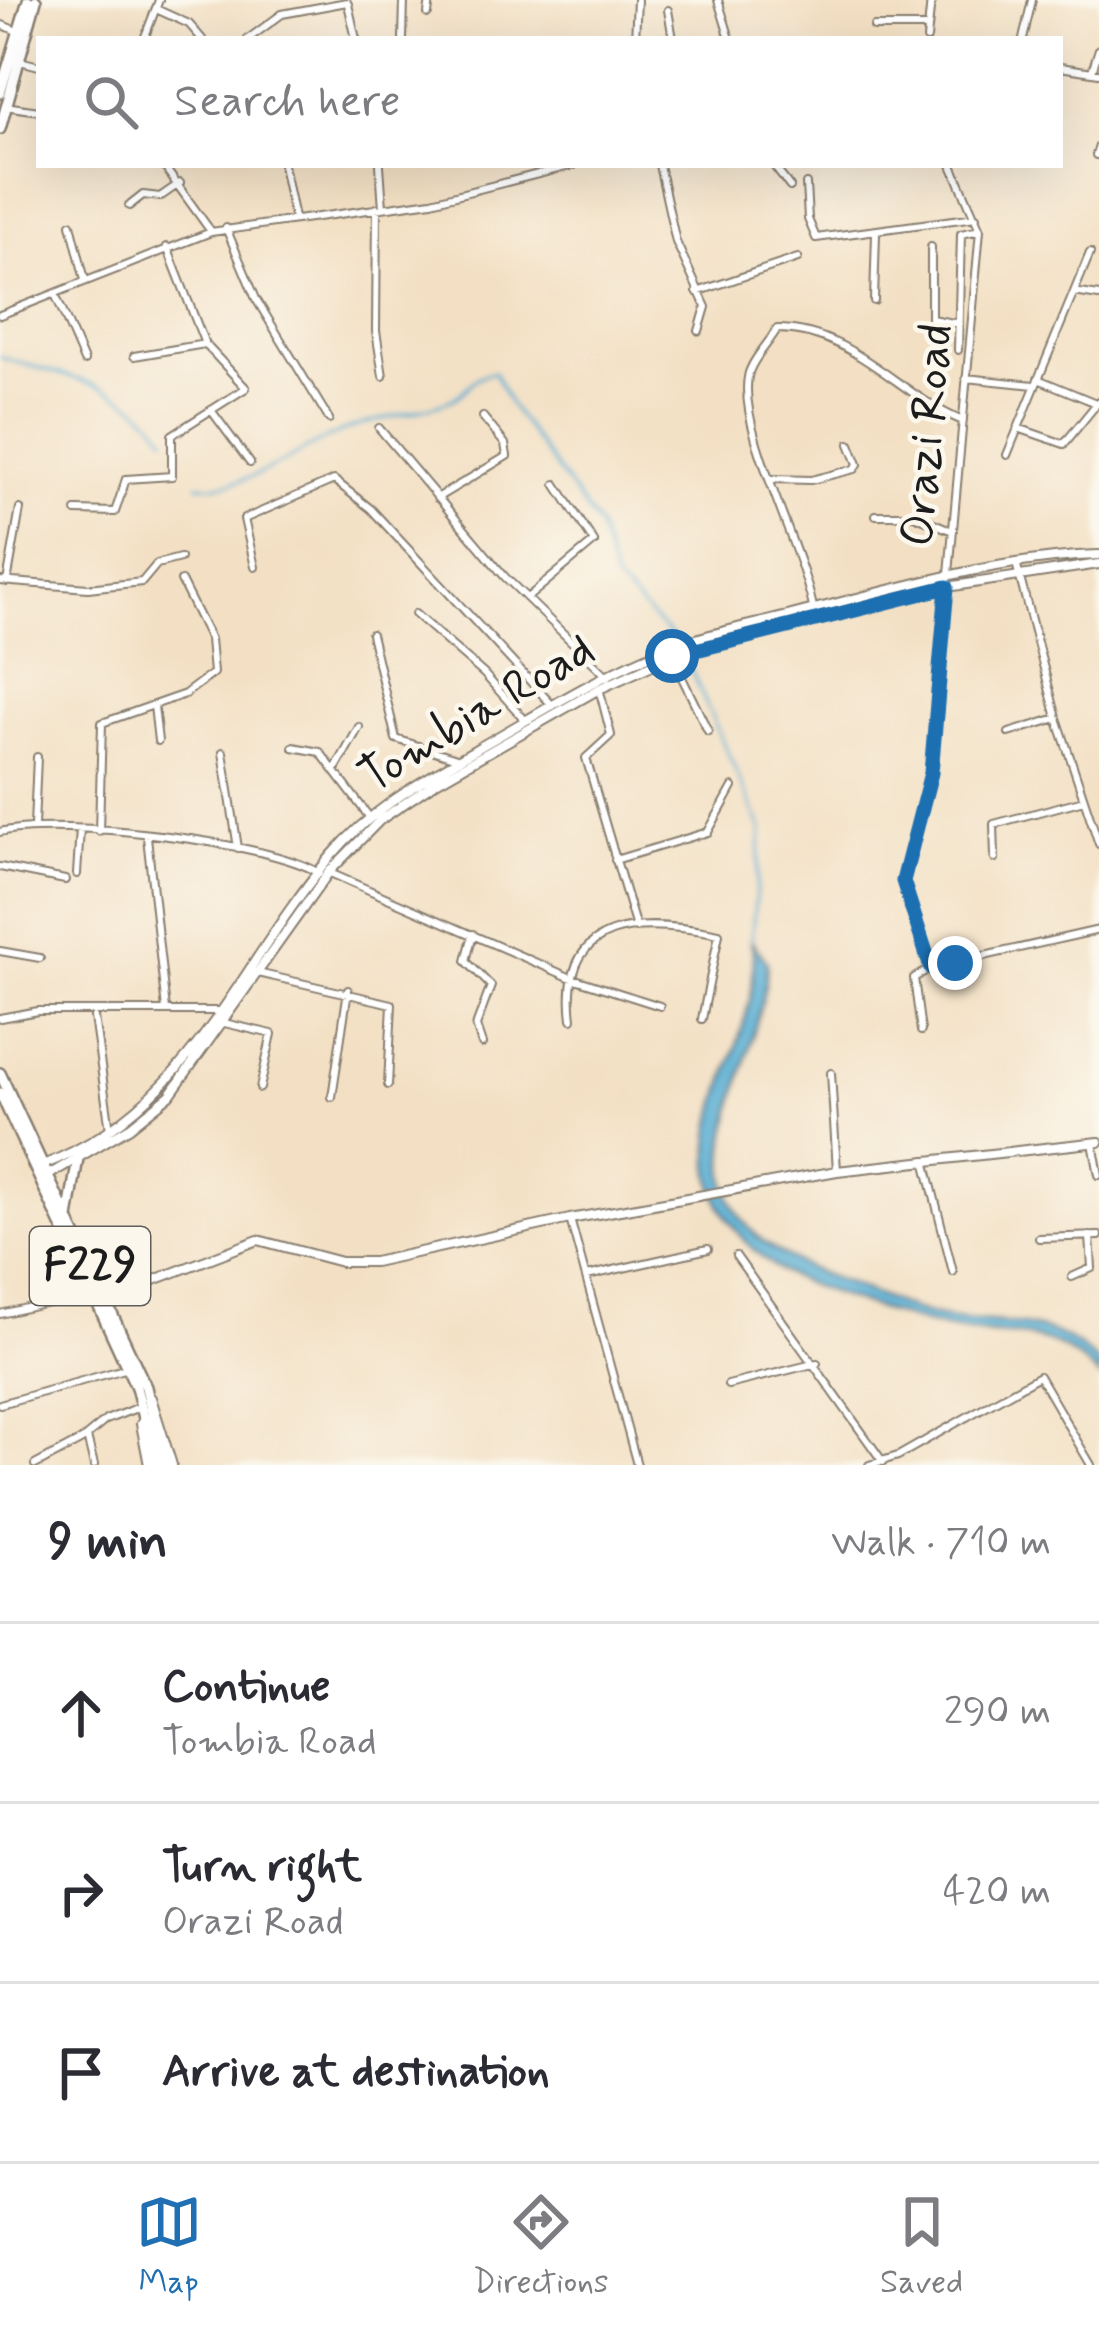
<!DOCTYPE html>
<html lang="en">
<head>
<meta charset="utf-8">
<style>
  body { margin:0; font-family:Mynerve,sans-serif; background:#f2f2f3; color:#2b2b33 }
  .stop { position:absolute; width:36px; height:36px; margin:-27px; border:9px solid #1f6fb2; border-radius:50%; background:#fff }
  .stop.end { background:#1f6fb2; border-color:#fff; box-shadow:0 3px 12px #0008 }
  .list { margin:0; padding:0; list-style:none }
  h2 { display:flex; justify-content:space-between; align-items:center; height:156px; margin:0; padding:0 48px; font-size:51px }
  h2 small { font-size:39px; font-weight:400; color:#7c7c81 }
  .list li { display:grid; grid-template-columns:78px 1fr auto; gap:36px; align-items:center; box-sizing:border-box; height:180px; padding:0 48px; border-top:3px solid #e1e1e2 }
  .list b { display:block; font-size:45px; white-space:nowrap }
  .list p { margin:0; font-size:39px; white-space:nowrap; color:#7c7c81 }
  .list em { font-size:39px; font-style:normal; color:#7c7c81 }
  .icon { flex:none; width:66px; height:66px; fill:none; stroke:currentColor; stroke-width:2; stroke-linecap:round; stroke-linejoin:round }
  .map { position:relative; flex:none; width:1099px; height:1465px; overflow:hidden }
  .search { position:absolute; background:#fff; box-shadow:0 12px 48px #0002; left:36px; right:36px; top:36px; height:132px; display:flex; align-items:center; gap:30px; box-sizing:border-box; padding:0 42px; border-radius:0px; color:#7c7c81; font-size:45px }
  .sheet { height:696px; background:#fff }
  nav { display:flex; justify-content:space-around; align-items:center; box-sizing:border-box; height:168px; border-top:3px solid #e1e1e2; background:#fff; font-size:33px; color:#7c7c81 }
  nav a { display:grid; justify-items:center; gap:6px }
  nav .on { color:#1f6fb2 }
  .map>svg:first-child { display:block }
  .water { fill:#54abd1; stroke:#386476; stroke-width:3 }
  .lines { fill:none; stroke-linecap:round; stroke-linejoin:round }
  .stream { stroke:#54abd1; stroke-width:3 }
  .street-casing { stroke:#887e70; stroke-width:10 }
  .secondary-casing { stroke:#887e70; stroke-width:12 }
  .primary-casing { stroke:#887e70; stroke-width:14 }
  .street { stroke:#fff; stroke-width:6 }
  .secondary { stroke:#fff; stroke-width:8 }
  .primary { stroke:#fff; stroke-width:9 }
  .route { stroke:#1f6fb2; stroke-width:15 }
  .labels { text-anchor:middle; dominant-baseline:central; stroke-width:9; stroke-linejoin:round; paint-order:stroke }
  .shield { fill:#fbf7ec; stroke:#5f5e5a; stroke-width:3 }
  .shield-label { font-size:45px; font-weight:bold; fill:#1c1c1c }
  .street-label { font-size:48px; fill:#1c1c1c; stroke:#fbf7ec }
</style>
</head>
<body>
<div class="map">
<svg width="1099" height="1465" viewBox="0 0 1099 1465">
  <rect width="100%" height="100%" fill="#fbf7ec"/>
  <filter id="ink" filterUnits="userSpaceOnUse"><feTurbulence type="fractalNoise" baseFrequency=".00833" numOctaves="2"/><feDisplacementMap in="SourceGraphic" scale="24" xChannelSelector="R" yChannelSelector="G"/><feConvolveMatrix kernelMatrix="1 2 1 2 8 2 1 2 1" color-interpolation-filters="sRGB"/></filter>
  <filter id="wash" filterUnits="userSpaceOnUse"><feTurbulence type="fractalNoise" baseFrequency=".004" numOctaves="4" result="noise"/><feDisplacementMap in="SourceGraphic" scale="48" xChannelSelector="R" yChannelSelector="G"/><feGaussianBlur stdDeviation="2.7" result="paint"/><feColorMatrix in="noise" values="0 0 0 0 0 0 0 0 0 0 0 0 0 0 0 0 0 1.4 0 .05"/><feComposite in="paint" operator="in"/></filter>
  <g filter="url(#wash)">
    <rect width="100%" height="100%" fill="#f3e0c4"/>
    <path class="water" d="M751,940l16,23 -1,17c-26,143 -110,235 75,301 36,13 76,34 114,38 58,6 101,0 144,44v14c-54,-57 -90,-34 -159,-50 -32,-8 -141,-41 -164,-59 -22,-16 -43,-37 -55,-61 -43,-87 49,-180 30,-267z"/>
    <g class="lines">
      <path class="stream" d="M0,357c56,18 133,27 165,80
        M198,485c52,5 91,-30 136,-50 37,-17 78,-20 115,-34 19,-7 22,-27 45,-29l16,33 88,121 17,55 57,56
        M686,659l76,171 -11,111"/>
    </g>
  </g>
  <g filter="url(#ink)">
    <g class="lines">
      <g class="street-casing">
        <path id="street" d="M718,0l12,39
          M348,4l8,35
          M156,9l33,15 13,15
          M668,10l5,29
          M428,14l2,-14
          M0,24l17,7
          M874,27h53
          M144,39l15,-39
          M248,39l34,-25 65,-12
          M403,39l1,-39
          M635,39l2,-39
          M927,39l4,-39
          M1023,39l9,-39
          M20,61l19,5
          M1060,67l39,6
          M1092,71l7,-22
          M5,106l34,5
          M1096,155l3,-9
          M163,165l47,65
          M283,165l11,53
          M380,165l3,43
          M659,165l17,77 30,65 -7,24
          M773,165l17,22
          M952,165l28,65 -49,543 -28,108 28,87 168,-38
          M806,184l2,35 8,19 160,-21
          M129,206l14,-11 17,2 20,-14
          M377,208l-1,123 7,45
          M71,224l14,56
          M226,228l30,71 73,120
          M931,247v72l28,5
          M697,292l101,-34
          M1074,292l16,-39
          M55,294l29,67
          M874,301l2,-68
          M0,315l211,-83 221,-31 142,-36
          M958,350l3,-116 19,-4
          M134,356l71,-12
          M966,378l68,7
          M1038,379l58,24
          M211,410l39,53
          M379,428l126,149 101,98
          M1018,428l46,16 35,-43
          M1007,455l67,-163 25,4
          M773,479l38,1 44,-11 3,-5 -8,-20
          M437,498l70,-42 -2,-12 -22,-27
          M76,511l39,1 11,-33 46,-3v-41l74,-47 -41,-44 -38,-97
          M876,515h38l39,16
          M1016,563l41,155 42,126
          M255,567l-11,-48 90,-39 37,29 182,197
          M0,581l88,7 54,-6 15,-18 23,-6
          M7,582l13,-73
          M527,598l67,-56 -38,-58
          M814,613c-10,-63 -76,-182 -66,-236 2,-15 21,-34 29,-48 75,0 121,66 186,92
          M415,614l69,60 42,47
          M371,634l25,105 64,20
          M672,657l36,74
          M599,688l12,47 -25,23 50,170
          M154,706l4,35
          M1009,733l48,-15
          M293,747l27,5 50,66
          M223,752l15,96
          M336,768l23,-41
          M34,826l3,-69
          M99,831l3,-108 83,-29 28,-21 -3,-34 -29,-58
          M0,832c60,-14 267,9 319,41
          M147,837l19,173
          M995,858l-1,-34 90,-24
          M615,860l93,-28 25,-45
          M0,867l65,13
          M330,873l239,104 91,29
          M77,874l3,-45
          M473,934l-7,27 25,25 -15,40 6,18
          M0,951l40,7
          M253,972l139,32 -4,81
          M94,1017l16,113
          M0,1018l38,-7h183
          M572,1019c-13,-104 71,-100 147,-85l-17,85
          M220,1022l52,12 -12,54
          M921,1031l-7,-53 17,-10
          M831,1073l6,98
          M332,1097l16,-107
          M1093,1143l6,32
          M925,1160l28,112
          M570,1219l67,246
          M1039,1238l60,-2
          M736,1256l147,206
          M587,1276l121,-27
          M1072,1277l20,-9 -2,-32
          M0,1314l92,-21
          M728,1385l89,-22
          M0,1404l128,-36
          M87,1437l7,28
          M35,1465l47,-25 24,-20 33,-13
          M869,1465l29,-9 141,-80 52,89"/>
      </g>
      <g class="secondary-casing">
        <path id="secondary" d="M38,1167c155,-58 195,-196 294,-312 40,-47 94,-76 146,-107 55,-31 110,-66 168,-91 47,-21 100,-30 149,-43 99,-25 202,-56 304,-59
          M47,1176l83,-49 40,-32 159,-223 51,-52 56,-38 163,-93 73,-33 275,-69 152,-23
          M105,1299l153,-59 83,22h33l196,-43 267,-48 262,-29
          M151,1398l21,67
          M141,1424l8,41"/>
      </g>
      <g class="primary-casing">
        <path id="primary" d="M0,93l28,-93
          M0,129l36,-129
          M0,1073l146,314 18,78
          M0,1093l136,294 20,78
          M68,1218l10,-60"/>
      </g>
      <use href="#street" class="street"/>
      <use href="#secondary" class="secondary"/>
      <use href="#primary" class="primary"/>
    </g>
  </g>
  <g class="lines" filter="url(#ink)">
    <path class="route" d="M672,656l275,-69 -16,186 -28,108 28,87 24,-5"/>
  </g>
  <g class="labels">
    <rect class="shield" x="30" y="1227" width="120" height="78" rx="9"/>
    <g class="shield-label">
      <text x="90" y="1266">F229</text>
    </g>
    <g class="street-label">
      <text transform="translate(928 435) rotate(-85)">Orazi Road</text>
      <text transform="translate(477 714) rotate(-31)">Tombia Road</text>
    </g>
  </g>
</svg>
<div class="stop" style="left:672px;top:656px"></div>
<div class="stop end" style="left:955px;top:963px"></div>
<div class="search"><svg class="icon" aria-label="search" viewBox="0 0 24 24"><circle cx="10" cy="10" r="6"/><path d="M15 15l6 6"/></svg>Search here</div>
</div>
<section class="sheet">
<h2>9 min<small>Walk · 710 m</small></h2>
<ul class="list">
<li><svg class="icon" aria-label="ahead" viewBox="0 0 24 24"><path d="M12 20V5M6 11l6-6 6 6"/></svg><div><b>Continue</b><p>Tombia Road</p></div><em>290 m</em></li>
<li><svg class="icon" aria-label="right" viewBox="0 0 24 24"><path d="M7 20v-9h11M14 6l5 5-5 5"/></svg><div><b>Turn right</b><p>Orazi Road</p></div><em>420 m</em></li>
<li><svg class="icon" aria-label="arrive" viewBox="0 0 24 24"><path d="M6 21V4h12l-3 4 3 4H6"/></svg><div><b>Arrive at destination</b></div></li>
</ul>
</section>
<nav>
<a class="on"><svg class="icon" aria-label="map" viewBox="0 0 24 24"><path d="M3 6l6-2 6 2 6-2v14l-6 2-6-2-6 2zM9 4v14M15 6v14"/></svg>Map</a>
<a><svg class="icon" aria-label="directions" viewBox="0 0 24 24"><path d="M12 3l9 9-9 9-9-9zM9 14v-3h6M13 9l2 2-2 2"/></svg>Directions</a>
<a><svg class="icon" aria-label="saved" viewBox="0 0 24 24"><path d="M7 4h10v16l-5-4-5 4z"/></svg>Saved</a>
</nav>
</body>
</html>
